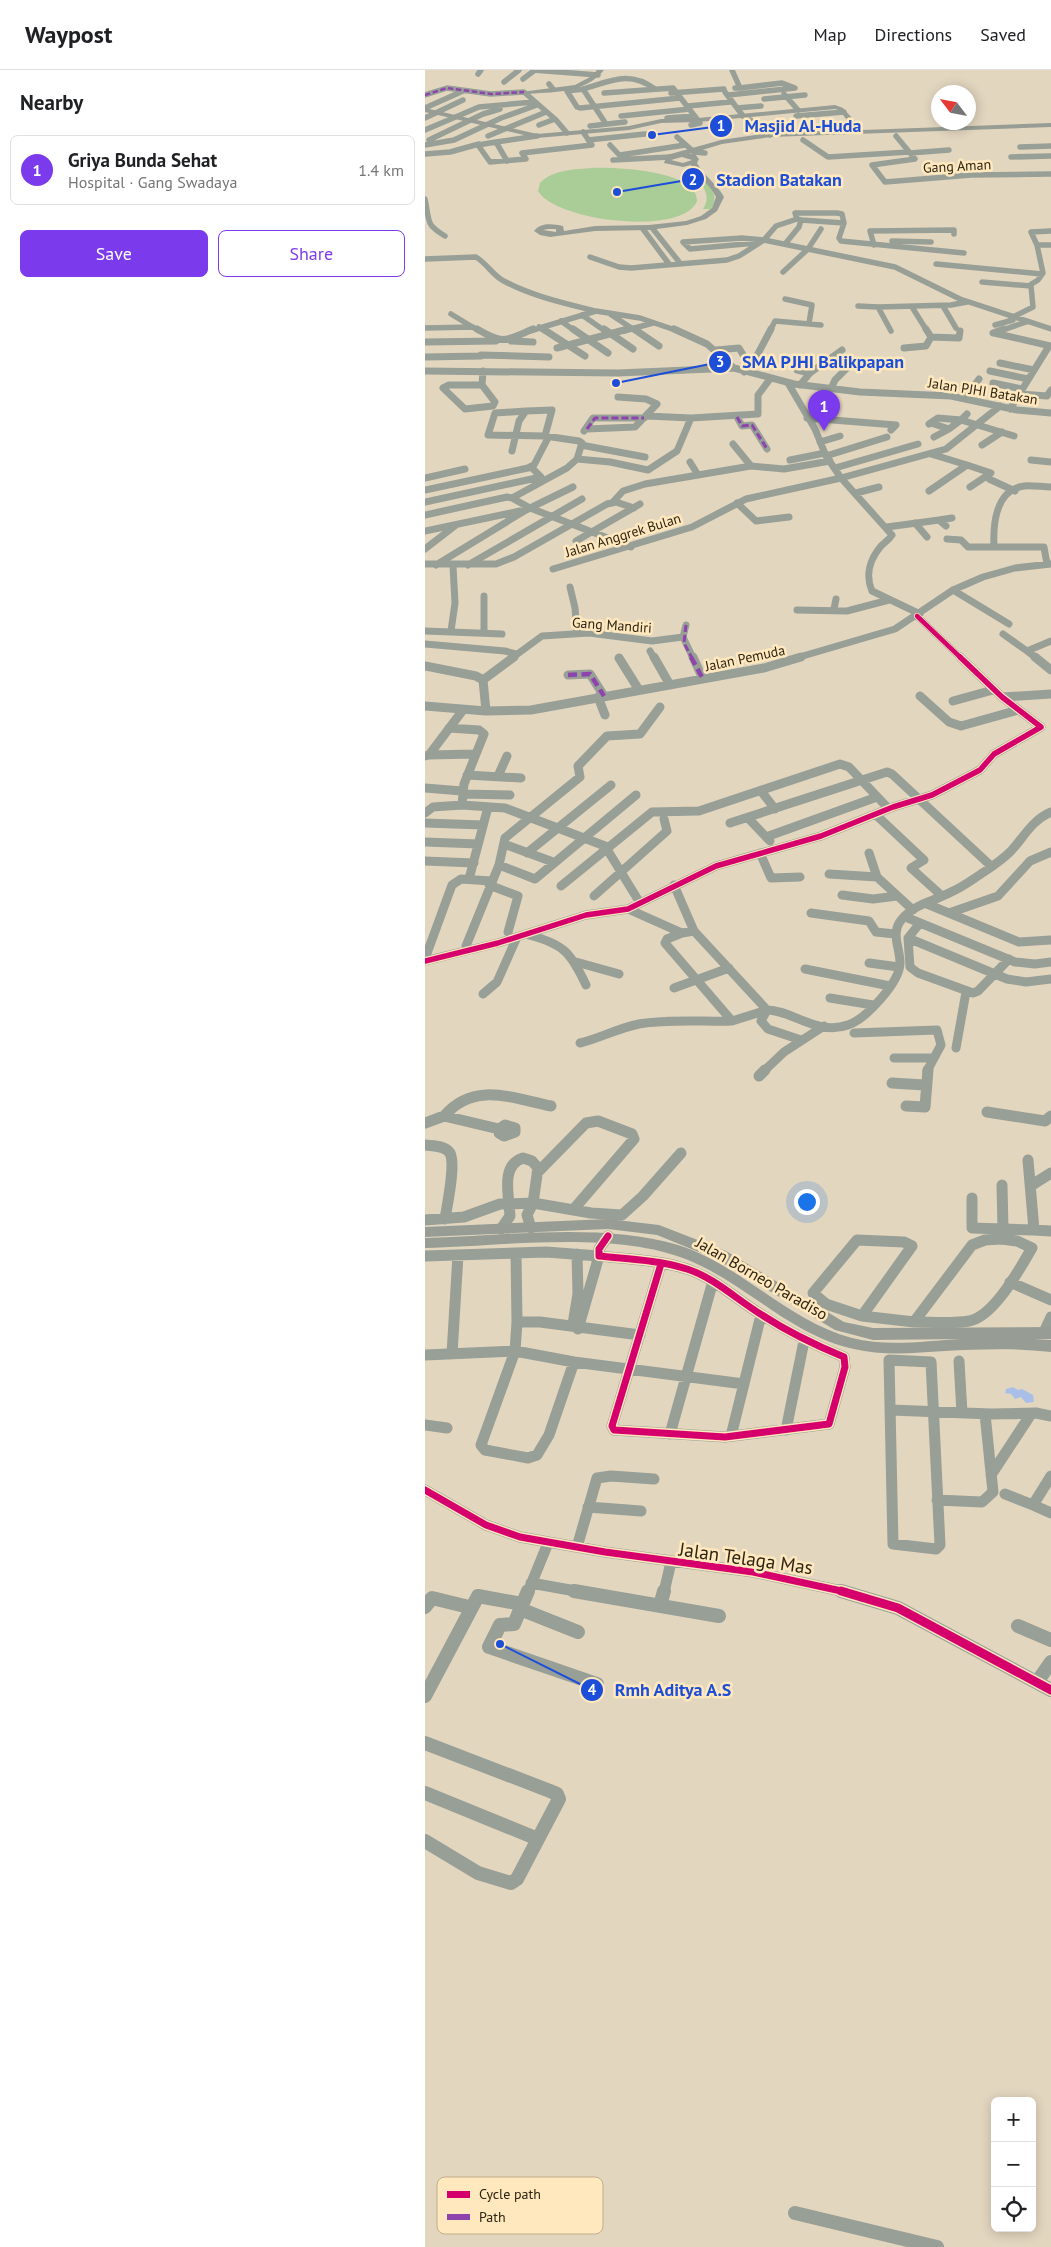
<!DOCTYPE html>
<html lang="en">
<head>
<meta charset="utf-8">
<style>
  body { margin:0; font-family:"PT Sans",sans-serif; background:#f6f6f6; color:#202124 }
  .controls { position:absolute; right:15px; bottom:15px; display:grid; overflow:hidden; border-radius:8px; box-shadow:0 2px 12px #0003 }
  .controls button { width:45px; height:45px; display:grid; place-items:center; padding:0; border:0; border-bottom:1px solid #e0e0e0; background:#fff; color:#202124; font:25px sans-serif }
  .compass { position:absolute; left:506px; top:15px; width:45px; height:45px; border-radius:50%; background:#fff; box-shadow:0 2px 12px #0003; rotate:302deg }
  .you { position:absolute; left:381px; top:1131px; width:18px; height:18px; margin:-12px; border:4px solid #fff; border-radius:50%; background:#1a73e8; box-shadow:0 0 0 8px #1a73e833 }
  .badge { display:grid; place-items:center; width:32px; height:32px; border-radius:50%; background:#7c3aed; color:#fff; font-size:16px; font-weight:700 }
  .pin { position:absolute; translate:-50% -41px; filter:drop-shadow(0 1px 2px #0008) }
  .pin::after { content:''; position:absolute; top:26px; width:18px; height:15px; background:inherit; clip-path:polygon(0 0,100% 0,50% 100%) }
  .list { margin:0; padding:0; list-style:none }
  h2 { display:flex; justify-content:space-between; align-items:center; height:65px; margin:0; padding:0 20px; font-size:21px }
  h2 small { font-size:16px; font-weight:400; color:#757577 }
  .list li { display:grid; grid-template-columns:32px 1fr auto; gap:15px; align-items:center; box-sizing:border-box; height:70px; margin:0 10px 10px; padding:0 10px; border:1px solid #e0e0e0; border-radius:8px }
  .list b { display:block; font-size:19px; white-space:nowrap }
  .list p { margin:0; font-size:16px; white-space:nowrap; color:#757577 }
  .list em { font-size:16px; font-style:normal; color:#757577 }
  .actions { display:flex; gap:10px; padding:15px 20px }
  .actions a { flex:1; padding:11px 0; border:1px solid #7c3aed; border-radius:8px; text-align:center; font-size:18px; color:#7c3aed }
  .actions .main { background:#7c3aed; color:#fff }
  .icon { flex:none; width:28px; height:28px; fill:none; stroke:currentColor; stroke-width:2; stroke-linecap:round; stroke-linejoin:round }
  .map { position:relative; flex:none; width:626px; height:2177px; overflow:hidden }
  header { display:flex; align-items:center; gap:30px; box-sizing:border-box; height:70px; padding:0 25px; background:#fff; border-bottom:1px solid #e0e0e0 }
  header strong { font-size:24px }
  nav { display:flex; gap:28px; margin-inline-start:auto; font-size:18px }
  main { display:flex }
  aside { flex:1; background:#fff }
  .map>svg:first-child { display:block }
  .green { fill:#aacc96 }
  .water { fill:#a9bfe8 }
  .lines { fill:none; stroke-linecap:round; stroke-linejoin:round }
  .street-far4 { stroke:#989f97; stroke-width:5.5 }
  .street-far3 { stroke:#989f97; stroke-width:7 }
  .street-far2 { stroke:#989f97; stroke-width:9 }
  .street-far1 { stroke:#989f97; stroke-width:11 }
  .street { stroke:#989f97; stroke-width:14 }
  .secondary { fill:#979d94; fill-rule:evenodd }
  .quiet-far2 { stroke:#8e44ad; stroke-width:2.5; stroke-dasharray:5.5 2.5; stroke-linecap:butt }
  .quiet-far1 { stroke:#8e44ad; stroke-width:3; stroke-dasharray:7 3; stroke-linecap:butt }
  .quiet { stroke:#8e44ad; stroke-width:4.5; stroke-dasharray:9 4.5; stroke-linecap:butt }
  .cycleway-far3-casing { stroke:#ffe8bd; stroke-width:6 }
  .cycleway-far2-casing { stroke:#ffe8bd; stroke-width:8 }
  .cycleway-far1-casing { stroke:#ffe8bd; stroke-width:10 }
  .cycleway-casing { stroke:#ffe8bd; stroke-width:12 }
  .cycleway-far3 { stroke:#d6006c; stroke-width:4.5 }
  .cycleway-far2 { stroke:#d6006c; stroke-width:5.5 }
  .cycleway-far1 { stroke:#d6006c; stroke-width:7 }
  .cycleway { stroke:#d6006c; stroke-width:9 }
  .labels { text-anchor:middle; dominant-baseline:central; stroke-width:5; stroke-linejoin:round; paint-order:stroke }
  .far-street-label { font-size:14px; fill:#2c2313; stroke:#ffe8bd }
  .street-label { font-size:16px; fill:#2c2313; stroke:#ffe8bd }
  .near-street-label { font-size:19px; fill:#2c2313; stroke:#ffe8bd }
  .key { fill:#ffe8bd; stroke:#c0ad8a; stroke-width:1 }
  .key-label { font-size:14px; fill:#2c2313 }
  .leader { fill:none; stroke:#1d4ed8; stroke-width:2 }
  .callout-dot { fill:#1d4ed8; stroke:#ffe8bd; stroke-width:2 }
  .mark-label { font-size:15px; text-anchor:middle; font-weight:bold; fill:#fff }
  .callout-label { font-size:18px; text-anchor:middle; font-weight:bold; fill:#1d4ed8; stroke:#ffe8bd; stroke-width:5; stroke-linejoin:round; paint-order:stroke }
</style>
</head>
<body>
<header>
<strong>Waypost</strong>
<nav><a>Map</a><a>Directions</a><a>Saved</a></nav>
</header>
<main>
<aside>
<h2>Nearby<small></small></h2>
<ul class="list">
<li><span class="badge">1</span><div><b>Griya Bunda Sehat</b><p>Hospital · Gang Swadaya</p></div><em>1.4 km</em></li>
</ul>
<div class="actions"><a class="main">Save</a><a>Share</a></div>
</aside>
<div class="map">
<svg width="626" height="2177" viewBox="0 0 626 2177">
  <rect width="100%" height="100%" fill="#e3d6bf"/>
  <path class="green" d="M269,95c7,16 29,25 17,44h-8c11,-15 -5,-28 -13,-43z
    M167,98c21,-1 106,2 105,33 -14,36 -142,20 -159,-10l2,-8c12,-13 35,-14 52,-15z"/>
  <path class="water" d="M588,1317l5,3 4,-1 11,6 1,7 -8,1 -5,-6 -6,2 -4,-5 -6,-1 1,-4z"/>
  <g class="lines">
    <path class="street-far4" d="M108,0l65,5
      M307,0l8,18h-5
      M53,4l3,-4
      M98,9l12,-9
      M79,12l15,-12
      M124,14l4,5
      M158,19l23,35
      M230,19c-26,-19 -44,-8 -72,0 -5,1 -11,1 -16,2l10,16 3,1 100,-10
      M300,22l18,24
      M179,23l69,-5 27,35 -9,2
      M246,23l53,-4
      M359,24l14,16
      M0,25l22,-7 44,6 33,-2 32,28 11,13
      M303,25l67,-7 -13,-5 -42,5
      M339,29l41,-4
      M263,36l42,-4
      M0,38l38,-17
      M312,38l24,-2
      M196,46l69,-7
      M371,46l48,-4
      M0,48l38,-18
      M242,48l28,-2
      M294,48l6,6
      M323,49l18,10 4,6
      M114,55l16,-6
      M165,56l35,-4
      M0,60l54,-23 55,-5
      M63,66l58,-24
      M471,66l19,23 -43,6 13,17 86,-7 80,-1
      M252,67l17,15 11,1
      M4,70l54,-26 17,-5
      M163,70l57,-6
      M378,70l25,17 81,-5
      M71,72l-18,3 12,17 36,-3 -4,-6 70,-8 -9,-13
      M0,75l29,-5 47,-22 36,-13
      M185,75l13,14
      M595,77l31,-1
      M485,83l39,-3
      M0,84l25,-2 29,-8
      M195,85l65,-10
      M586,87l40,-1
      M188,90l57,-3
      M82,91l-11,-19 41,-6
      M0,129c5,23 0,25 20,37
      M376,150l43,3
      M218,159l26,35
      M228,159l27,34
      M467,171l39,1
      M331,173l-66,6 -7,-7 59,-4 22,2 12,-14 21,-7
      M360,174l14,-17 2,-7 -4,-1 -2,-6h42l5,1 2,9 -5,15 2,3 123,12
      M449,175l-4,-14 84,-1v4
      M612,175h14
      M165,187l29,10 12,1 96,-8 12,-4 25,-16 131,27 65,32 91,30
      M0,189l51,-2c10,6 16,17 26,23 29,16 62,23 93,31
      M511,194l106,10
      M358,202l25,-23 13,-20
      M557,212l49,4 2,21 -22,11
      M605,215l8,-5 5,-7 -6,-28 -6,-13 20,-1
      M360,229l27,6 -3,18
      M433,236l20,1
      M518,236l13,22
      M487,237l15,24
      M26,244l28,17
      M185,244l26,17
      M157,245l23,16
      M136,251l14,10
      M570,255l18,-5
      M114,257l6,4
      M0,258l48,-1
      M105,261l66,-20 44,7 38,13
      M199,261l29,-8
      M345,261l5,-10 46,4
      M466,261l-13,-24 73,-2 16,-3
      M575,261l26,-9"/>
    <path class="street-far3" d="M52,259c27,16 28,12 56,0
      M118,259l42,27
      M148,259l35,24
      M179,259l29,20
      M209,259l25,17
      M249,259l33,15 27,24 60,16 66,8 91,4 66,14 34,3
      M568,263l11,-4
      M569,263l57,13
      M506,267l28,1 1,-7
      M86,271l22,1
      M0,272l71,-1
      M132,278l71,-19
      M479,278l22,-2 5,-9 -5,-8
      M291,280l23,-2 9,15 4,2
      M56,285l68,2
      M0,287l56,-1
      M372,293v7l13,3
      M575,293l34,7
      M0,301l193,2 116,-5
      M565,301l38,8
      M319,302l8,-7 19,-36
      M363,313l27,46 11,27 15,22 51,57c-3,5 -7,7 -11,11 -11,13 -16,29 -9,45l48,23
      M568,313l29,6
      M24,315h33l13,17 -2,4 -28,3 -22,-21z
      M57,315l1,-14
      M375,315l10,-12 32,-23
      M406,319l4,-9 13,-13
      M595,324l27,2 4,-6
      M540,328l14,-19
      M585,339l39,-63
      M222,346l44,2
      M312,347l5,9 10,-1 15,24
      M382,348l89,7 -5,5
      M506,353l18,6 12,-9 53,16
      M504,354l9,-6 23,2 6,-6
      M162,359l48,-2 22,-23 -11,-5 -28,-2
      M159,361l9,-13h51
      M509,367l15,-8
      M395,372l20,-6
      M308,374l18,22
      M156,375l64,12
      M557,375l20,-13
      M87,381l7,-30 7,-10 26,-1 -7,26
      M401,386l61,-19
      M152,389l33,3 38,8 29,-19 14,-33 67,-4v-19l12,-16
      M365,390l35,-7
      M606,390l20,2
      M265,392l8,13
      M542,395l24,8 -21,14
      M410,398l83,-24
      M0,408l40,-9
      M564,409l26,12
      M0,420l103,-22 6,-3 14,-27
      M504,421l38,-26 -36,-11
      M431,423l23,-6
      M87,428l18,10 101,39
      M0,432l116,-25 -10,-10
      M188,432l10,-11 22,-7 106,-18 33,3 46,-8
      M312,433l19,18 33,-4
      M0,445l82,-18 5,1 55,-30 10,-9 5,-16 -3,-2 -34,-5 -57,-1 7,-22 31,-2
      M514,450l13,-2
      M490,453l12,14
      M462,457l52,-7 7,6
      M0,461l95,-20
      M522,469l14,1 7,7h76l3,17
      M151,471l64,-37
      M569,477c-1,-21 1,-57 30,-61 8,-1 18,1 27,1
      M0,479l31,-24
      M0,494h71l18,-7 93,-53 9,-2 18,6
      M11,495l90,-55 47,-23
      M43,495l114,-66
      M128,499l139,-42 54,-28 95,-21 105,-29 54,-43
      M145,517l5,21 2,25
      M528,520l56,34
      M59,526v37
      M409,539l2,-10
      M372,540l50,1 42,-11
      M492,546l44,42
      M0,561l77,3
      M26,561l4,-28 -2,-37
      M578,564l24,17
      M258,567l10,21
      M258,567l3,-12
      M0,574l80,7 11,3
      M225,581l4,7
      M87,588l30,-22 47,-3 63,8 31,-4
      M371,588l99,-29 58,-39 30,-13 32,-9 36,-4
      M611,588l-9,-7 24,-10"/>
    <path class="street-far2" d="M229,587l16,28
      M268,587l10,22
      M610,587l16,13
      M194,588l20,32
      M0,596l51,10 7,4
      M143,605l22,-1 14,22
      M495,626l29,26 12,4 57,-16
      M173,627l7,18
      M577,627l49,-3
      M528,631l40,-11
      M0,636l61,5 45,-1 233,-42 37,-11
      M61,641l-3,-31 31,-23
      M4,685l45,-1
      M0,686l4,-1 34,-45
      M42,705l54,3
      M73,706l9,-20
      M0,718l37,3
      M336,721l14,18
      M38,724l47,1
      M37,735l43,3 100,38 35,57
      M0,743l8,-6 29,-2 2,-21 20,-50 -5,-4 -30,-2
      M450,744l49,46 -13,8 31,28
      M323,748l22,23
      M0,753l58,2
      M305,753l157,-51 5,2 99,92
      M341,767l111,-40
      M0,772l53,2
      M79,774l49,18
      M102,783l84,-68
      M335,783l11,25 29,-1
      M444,783l8,24 36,33
      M0,791l49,2
      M74,795l36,14 101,-84
      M404,804l48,3
      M44,809l19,-72
      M64,815l29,11 -10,36
      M249,815l20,46
      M136,816l91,-74 47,-1 141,-47 9,3 37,39
      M417,825l31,4 24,-3
      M169,826l73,-65 -3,-12
      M502,834l92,38 32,-2
      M203,839l54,24 12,-2 73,79c25,0 50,26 81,15 18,-6 52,-43 52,-62 0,-16 -10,-30 2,-44 12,-15 33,-18 49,-27 12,-5 22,-13 33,-20 9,-6 19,-13 27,-21 13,-14 21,-31 40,-39
      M386,843l58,8 7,11 19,2
      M524,843l49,-17 32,-35 21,-9
      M483,848l107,44 20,2 16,-2
      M495,853l-12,15 2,29 8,6 55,20 5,-2 31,-32
      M257,863l-15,6 -2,4 67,78 35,-11
      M104,865c35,9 42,18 57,50
      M483,868l99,41 19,3 25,-3
      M41,876l33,-81 6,-27 75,-61 -2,-11 29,-30 33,-2 20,-27
      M1,886l26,-71 9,-6 30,2
      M0,891l73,-18 88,-28 42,-6 88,-43 105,-30 72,-29 39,-12 48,-25 14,-16 47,-27 -39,-30 -42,-40
      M151,892l43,12
      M444,893l30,4
      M380,899l85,17
      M249,918l55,-20
      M58,924l14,-12 20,-45
      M405,928l43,7
      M342,940l-6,11 7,8 33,11
      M429,963l83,-3 4,15 -14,26
      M155,973c21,-5 38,-15 59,-19 30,-5 63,-2 93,-3
      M531,978l10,-56
      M469,988h36
      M339,1001l20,-19 40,-26"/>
    <path class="street-far1" d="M334,1006l6,-6
      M467,1013l32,2
      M481,1036l19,1 3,-37
      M562,1042l58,9 6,-5
      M19,1046c30,-35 68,-18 107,-10
      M0,1053l19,-7 55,13
      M80,1055l10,3v4l-11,4 -5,-3v-4z
      M0,1075c8,1 20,0 25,8 6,12 -3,52 -5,66
      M98,1088l9,3 6,7 -5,35 -24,1c-2,-18 -5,-40 14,-46z
      M603,1090l6,70 17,1
      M112,1103l49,-50 12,-2 34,13 2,5 -61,71
      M577,1115l1,44
      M607,1115l19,-12
      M547,1128v30l62,2
      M0,1150l39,-3 36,-13h9
      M106,1158l-4,-13 6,-12 58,10 31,2 21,-19 38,-43
      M76,1159l9,-13 -1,-12
      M183,1166l-9,13v7c29,3 60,4 88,13 28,9 50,31 75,46 26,17 53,30 82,42l1,10 -16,57 -104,13 -111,-7 -2,-4 49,-162
      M576,1169l16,2 15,7c-12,20 -38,69 -63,73 -17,3 -37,1 -55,1l58,-77 13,-5z
      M432,1170l47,2 8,4 -50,70 -36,-12 -13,-11z
      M91,1183l1,69
      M0,1186l121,-4 53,4 -21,73
      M585,1212l41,18
      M437,1246l52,6
      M148,1254l5,-30 -1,-40
      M619,1262l7,-15
      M27,1284l6,-99
      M0,1285l90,-4 59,11 170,22
      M464,1290l42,2 9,183 -4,4 -43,-5z
      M534,1291l3,52
      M149,1292l-25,73 -12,20 -9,3 -43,-8 -4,-5 34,-94 2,-29h23l100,13
      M466,1340l100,4 45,-1 15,3
      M0,1355l22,3
      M361,1360l18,-89
      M245,1364l43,-153
      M306,1366l30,-121
      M566,1405l40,-61
      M626,1406l-18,29 18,8
      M0,1420l61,35 34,12 85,15 148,20 93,20
      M580,1424l28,11
      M512,1430l45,2 11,-10 -8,-78
      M163,1437l53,4
      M152,1477l20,-69 14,-2 43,3
      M106,1513l50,9
      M103,1522l20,-49
      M239,1522l7,-30"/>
    <path class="street" d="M103,1521l-14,33 -14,1 -11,22 108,37
      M149,1521l145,25
      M416,1521l57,17 153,82
      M235,1536l4,-15
      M0,1537l7,-9 37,9
      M95,1539l58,23
      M593,1556l33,14
      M612,1612l14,-20
      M0,1626l53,-100 44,8
      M0,1673l125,48 7,3 2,5 -42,80 -6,4 -33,-10 -53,-32
      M0,1723l113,46
      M370,2143l142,34"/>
    <path class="secondary" d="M172,0h7c-19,24 -52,22 -80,24l-3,-2 54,-7 17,-9z
      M410,35l8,3 20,22 188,-7v4l-281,10 -48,7 -33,10h6l4,5 -2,4c7,13 20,21 27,34l-7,14 -11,8 -19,6 -38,5 -54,1 -45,6 -10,-2 -6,-4c7,-9 19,-7 29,-5l1,5 31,-5 54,-1 37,-4 15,-5 11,-8 4,-11c-6,-13 -18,-19 -25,-32l-8,2 -19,-4 3,-8 54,-15 49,-7 85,-3 -16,-20 -4,-1 -137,13 -37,1 -32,7 -92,8 -112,-26v-4l112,26 92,-8 32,-7 37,-1zM257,87l10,3 -9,3 -12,-3zM123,159h8v3l-13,-2z
      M183,1149l51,6 67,26 118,71 29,6 178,-1v12h-17l17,1v12c-35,-4 -70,-3 -106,-1 -30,2 -62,5 -91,-2 -64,-14 -107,-65 -166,-89 -73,-30 -184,-14 -263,-12v-10c80,-2 176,-16 253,7 64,20 109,76 174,93 34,9 74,3 109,1l-88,1 -38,-10 -119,-71 -59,-24 -49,-6 -183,8v-10z"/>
    <path class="quiet-far2" d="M0,25l22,-7 44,6 33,-2"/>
    <path class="quiet-far1" d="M312,347l5,9 10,-1 15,24
      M162,359l8,-11h49
      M261,555l-2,18 8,15"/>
    <path class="quiet" d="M266,587l12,22
      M143,605l22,-1 14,22"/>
    <g class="cycleway-far3-casing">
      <path id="cycleway-far3" d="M492,546l44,42"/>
    </g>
    <g class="cycleway-far2-casing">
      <path id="cycleway-far2" d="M0,891l73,-18 88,-28 42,-6 88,-43 105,-30 72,-29 39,-12 48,-25 14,-16 47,-27 -39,-30 -42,-40"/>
    </g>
    <g class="cycleway-far1-casing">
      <path id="cycleway-far1" d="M183,1166l-9,13v7c29,3 60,4 88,13 28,9 50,31 75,46 26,17 53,30 82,42l1,10 -16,57 -104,13 -111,-7 -2,-4 49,-162
        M0,1420l61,35 34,12 85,15 148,20 93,20"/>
    </g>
    <g class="cycleway-casing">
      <path id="cycleway" d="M416,1521l57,17 153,82"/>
    </g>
    <use href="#cycleway-far3" class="cycleway-far3"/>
    <use href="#cycleway-far2" class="cycleway-far2"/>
    <use href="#cycleway-far1" class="cycleway-far1"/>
    <use href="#cycleway" class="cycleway"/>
  </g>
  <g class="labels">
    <g class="far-street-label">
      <text transform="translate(532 96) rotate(-3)">Gang Aman</text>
      <text transform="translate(558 321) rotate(9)">Jalan PJHI Batakan</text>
      <text transform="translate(198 465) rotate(-17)">Jalan Anggrek Bulan</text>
      <text transform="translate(187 555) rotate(4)">Gang Mandiri</text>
      <text transform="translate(320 588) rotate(-12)">Jalan Pemuda</text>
    </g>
    <g class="street-label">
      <text transform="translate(337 1208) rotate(30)">Jalan Borneo Paradiso</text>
    </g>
    <g class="near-street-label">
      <text transform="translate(321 1488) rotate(8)">Jalan Telaga Mas</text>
    </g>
  </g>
  <rect x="12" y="2107" width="166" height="57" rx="8" class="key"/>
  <rect x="22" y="2121" width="23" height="7" fill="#d6006c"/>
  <rect x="22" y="2144" width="23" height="6" fill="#8e44ad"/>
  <g class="key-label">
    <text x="54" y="2129">Cycle path</text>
    <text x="54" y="2152">Path</text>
  </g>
  <path class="leader" d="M227 65L296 56M192 122L268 109M191 313L295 292M75 1574L167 1620"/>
  <g class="callout-dot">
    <circle cx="227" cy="65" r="5"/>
    <circle cx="192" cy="122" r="5"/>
    <circle cx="191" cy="313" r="5"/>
    <circle cx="75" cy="1574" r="5"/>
    <circle cx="296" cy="56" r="12"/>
    <circle cx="268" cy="109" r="12"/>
    <circle cx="295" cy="292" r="12"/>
    <circle cx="167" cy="1620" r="12"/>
  </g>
  <g class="mark-label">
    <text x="296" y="61">1</text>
    <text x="268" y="115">2</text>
    <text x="295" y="297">3</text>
    <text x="167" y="1625">4</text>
  </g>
  <g class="callout-label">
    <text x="378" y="62">Masjid Al-Huda</text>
    <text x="354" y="116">Stadion Batakan</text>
    <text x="398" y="298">SMA PJHI Balikpapan</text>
    <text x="248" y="1626">Rmh Aditya A.S</text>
  </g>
</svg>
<div class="controls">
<button>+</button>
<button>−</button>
<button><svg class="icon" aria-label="locate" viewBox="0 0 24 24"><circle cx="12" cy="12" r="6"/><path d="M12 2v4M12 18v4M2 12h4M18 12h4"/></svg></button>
</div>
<svg class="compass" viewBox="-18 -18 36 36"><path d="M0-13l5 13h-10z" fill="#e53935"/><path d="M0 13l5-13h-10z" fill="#757577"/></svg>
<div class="you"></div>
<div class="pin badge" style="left:399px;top:361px">1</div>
</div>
</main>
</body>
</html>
